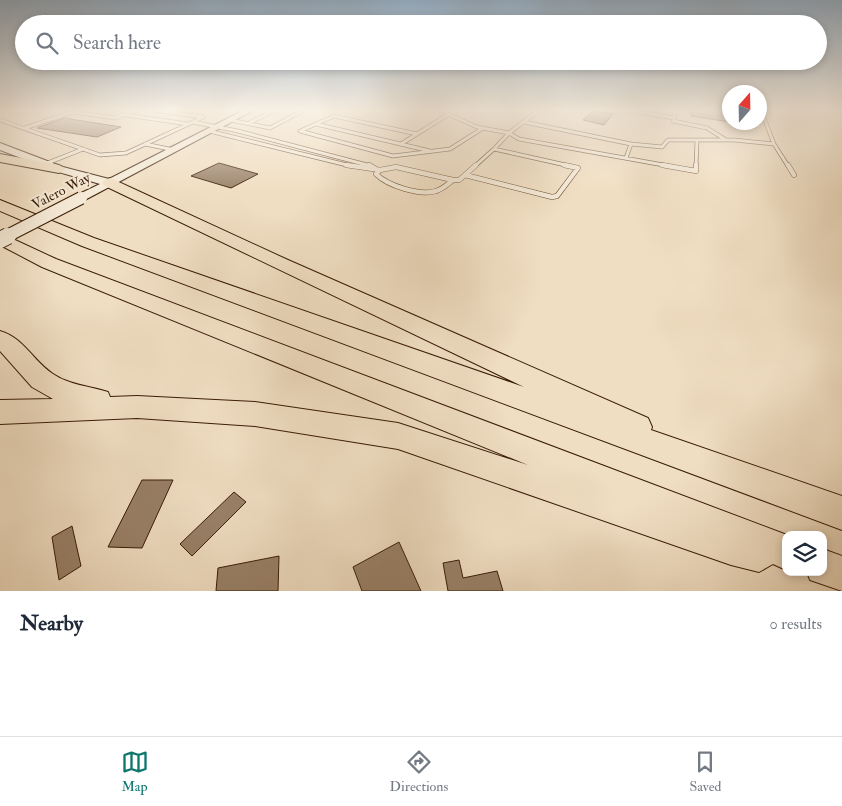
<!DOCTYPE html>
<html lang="en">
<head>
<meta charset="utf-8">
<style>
  body { margin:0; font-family:"IM FELL Double Pica",serif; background:#f2f2f3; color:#1f2937 }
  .controls { position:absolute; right:15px; bottom:15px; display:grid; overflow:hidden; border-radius:10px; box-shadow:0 2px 8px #0003 }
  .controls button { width:45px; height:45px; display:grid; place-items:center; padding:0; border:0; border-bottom:1px solid #e0e1e3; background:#fff; color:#1f2937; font:25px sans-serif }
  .compass { position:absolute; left:722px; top:85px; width:45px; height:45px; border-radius:50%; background:#fff; box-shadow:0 2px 8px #0003; rotate:20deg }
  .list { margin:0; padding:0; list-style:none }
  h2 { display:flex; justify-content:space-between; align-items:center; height:65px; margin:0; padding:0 20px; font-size:21px }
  h2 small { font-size:16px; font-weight:400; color:#747a83 }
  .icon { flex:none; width:28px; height:28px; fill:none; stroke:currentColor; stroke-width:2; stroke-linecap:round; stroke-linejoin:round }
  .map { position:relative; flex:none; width:842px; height:591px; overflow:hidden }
  .search { position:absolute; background:#fff; box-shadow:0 2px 8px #0003; left:15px; right:15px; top:15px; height:55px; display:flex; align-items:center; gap:12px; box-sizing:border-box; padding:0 18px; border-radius:28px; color:#747a83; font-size:19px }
  .sheet { height:145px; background:#fff }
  nav { display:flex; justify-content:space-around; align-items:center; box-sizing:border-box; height:70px; border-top:1px solid #e0e1e3; background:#fff; font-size:14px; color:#747a83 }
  nav a { display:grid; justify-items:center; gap:2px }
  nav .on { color:#0f766e }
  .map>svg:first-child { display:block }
  .building { fill:#998168; stroke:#3a1c06 }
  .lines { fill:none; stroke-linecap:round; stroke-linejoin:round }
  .lane-far1-casing { stroke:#684c35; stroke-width:4.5 }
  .lane-casing { stroke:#684c35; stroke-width:5.5 }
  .secondary-casing { stroke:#3a1c06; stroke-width:2 }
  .highway-casing { stroke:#3a1c06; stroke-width:2 }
  .lane-far1 { stroke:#f5ead7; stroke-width:3 }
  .lane { stroke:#f5ead7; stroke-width:4.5 }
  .secondary { fill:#f5ead7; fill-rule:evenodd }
  .highway { fill:#f0dec2; fill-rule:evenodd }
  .secondary-bridge-far1-casing { stroke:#3a1c06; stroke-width:14; stroke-linecap:butt }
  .secondary-bridge-casing { stroke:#3a1c06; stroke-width:18; stroke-linecap:butt }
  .secondary-bridge-far1 { stroke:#f5ead7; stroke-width:12 }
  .secondary-bridge { stroke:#f5ead7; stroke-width:16 }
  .labels { text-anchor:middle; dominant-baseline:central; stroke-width:4; stroke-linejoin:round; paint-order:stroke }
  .far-street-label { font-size:14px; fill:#3a1c06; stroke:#f5ead7 }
</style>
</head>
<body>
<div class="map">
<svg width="842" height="591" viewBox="0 0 842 591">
  <rect width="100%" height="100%" fill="#f0dec2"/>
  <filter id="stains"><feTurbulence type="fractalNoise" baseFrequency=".004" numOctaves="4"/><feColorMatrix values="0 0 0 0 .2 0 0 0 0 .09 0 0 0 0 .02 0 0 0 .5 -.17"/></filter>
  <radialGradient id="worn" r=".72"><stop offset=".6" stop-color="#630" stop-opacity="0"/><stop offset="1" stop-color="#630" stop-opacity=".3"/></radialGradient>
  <path class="building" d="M691,110h39v12l-39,-6z
    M593,111l20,3 -9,11 -21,-5z
    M64,118l57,9 -24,10 -60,-9z
    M219,163l39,11 -27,14 -40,-12z
    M142,480h31l-31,68 -34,-1z
    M234,492l12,10 -54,54 -12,-12z
    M72,526l9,40 -22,14 -7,-43z
    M399,542l22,49h-59l-9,-24z
    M279,556l-1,35h-62l2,-23z
    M459,560l4,18 34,-7 6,20h-55l-5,-28z"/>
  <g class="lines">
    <g class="lane-far1-casing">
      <path id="lane-far1" d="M153,110l50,7 -10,5
        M439,110l38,17 32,6 30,-23
        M627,110l47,8 2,-8
        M449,114l-32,20 -83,-18 -34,15 93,25 57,-7 33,-21
        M126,115l62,9
        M674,118l-1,3 34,7 19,12
        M0,120l100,35 26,-2 67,-31 45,9 133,35
        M230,120l40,8 34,-18
        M524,122l107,22 -5,14
        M247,124l28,-14
        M316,124l114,27
        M25,128l47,-16 43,6 21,-8
        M209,131l142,35
        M145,144l29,6
        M401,144l16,-10
        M631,144l31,3 6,-7h29
        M774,144l14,22
        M494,149l15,-16 10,6 150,27
        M45,164l38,-15
        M475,166l19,-17 76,17
        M696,166l1,-26h37l40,4 -13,-34"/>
    </g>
    <g class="lane-casing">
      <path id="lane" d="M346,165l34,5 16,-3 57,13h6l6,-5
        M369,165l7,4
        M662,165l34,6v-6
        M788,165l6,10
        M380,170l-4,4c12,12 44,22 60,17 7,-2 12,-7 17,-11
        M465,175l87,22 5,-1 21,-28 -14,-3
        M465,175l11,-10"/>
    </g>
    <g class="secondary-casing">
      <path id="secondary" d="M244,110h10l-173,92 -4,-1 -2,-3 2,-3 23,-11 -45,-13 -55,-21v-7l63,24 46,12z"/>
    </g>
    <g class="highway-casing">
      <path id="highway" d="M0,154l59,11 7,4 -7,4 -59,-11z
        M110,178l178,82 360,158 4,9 -1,3 191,66v34l-760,-284 -82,-35v-11l94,38 430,149 -419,-201 -3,-3 3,-3z
        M0,233l56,26 731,276 -1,35 -13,-6 -14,8 -28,-7 -333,-116 -143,-23 -118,-8 -137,6v-24l53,-1 -21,-12 -32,-36v-20c24,7 33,30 53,43 16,11 36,12 55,18l2,5 27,-1 118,6 143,21 130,42 -486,-198 -42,-22z
        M823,549l19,7v35l-32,-11 -3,-8h16z"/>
    </g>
    <use href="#lane-far1" class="lane-far1"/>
    <use href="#lane" class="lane"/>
    <use href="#secondary" class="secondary"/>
    <use href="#highway" class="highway"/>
    <g class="secondary-bridge-far1-casing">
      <path id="secondary-bridge-far1" d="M5,237l76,-39"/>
    </g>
    <g class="secondary-bridge-casing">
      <path id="secondary-bridge" d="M0,240l8,-4"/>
    </g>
    <use href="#secondary-bridge-far1" class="secondary-bridge-far1"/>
    <use href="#secondary-bridge" class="secondary-bridge"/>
  </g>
  <linearGradient id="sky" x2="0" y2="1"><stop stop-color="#92aabf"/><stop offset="0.57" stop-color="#f8f0e4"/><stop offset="1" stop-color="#f8f0e4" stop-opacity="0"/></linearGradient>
  <rect width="842" height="193" fill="url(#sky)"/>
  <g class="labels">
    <g class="far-street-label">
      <text transform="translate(61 191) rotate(-27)">Valero Way</text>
    </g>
  </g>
  <rect width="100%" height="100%" filter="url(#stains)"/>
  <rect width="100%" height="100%" fill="url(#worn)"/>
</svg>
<div class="controls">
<button><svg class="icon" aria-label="layers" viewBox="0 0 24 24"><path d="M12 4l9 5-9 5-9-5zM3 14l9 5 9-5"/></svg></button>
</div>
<svg class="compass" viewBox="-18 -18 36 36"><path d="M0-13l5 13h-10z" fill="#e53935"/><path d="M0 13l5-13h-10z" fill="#747a83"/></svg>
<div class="search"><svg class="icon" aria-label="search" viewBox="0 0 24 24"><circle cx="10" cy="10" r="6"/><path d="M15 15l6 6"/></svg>Search here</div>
</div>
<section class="sheet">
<h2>Nearby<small>0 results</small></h2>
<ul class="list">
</ul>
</section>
<nav>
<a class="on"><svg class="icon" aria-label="map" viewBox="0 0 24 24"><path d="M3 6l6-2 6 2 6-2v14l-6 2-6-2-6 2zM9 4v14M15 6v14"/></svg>Map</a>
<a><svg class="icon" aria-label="directions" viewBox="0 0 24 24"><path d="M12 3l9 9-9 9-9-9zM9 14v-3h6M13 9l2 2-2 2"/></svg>Directions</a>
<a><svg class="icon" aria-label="saved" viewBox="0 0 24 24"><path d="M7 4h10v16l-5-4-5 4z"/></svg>Saved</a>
</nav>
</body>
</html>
